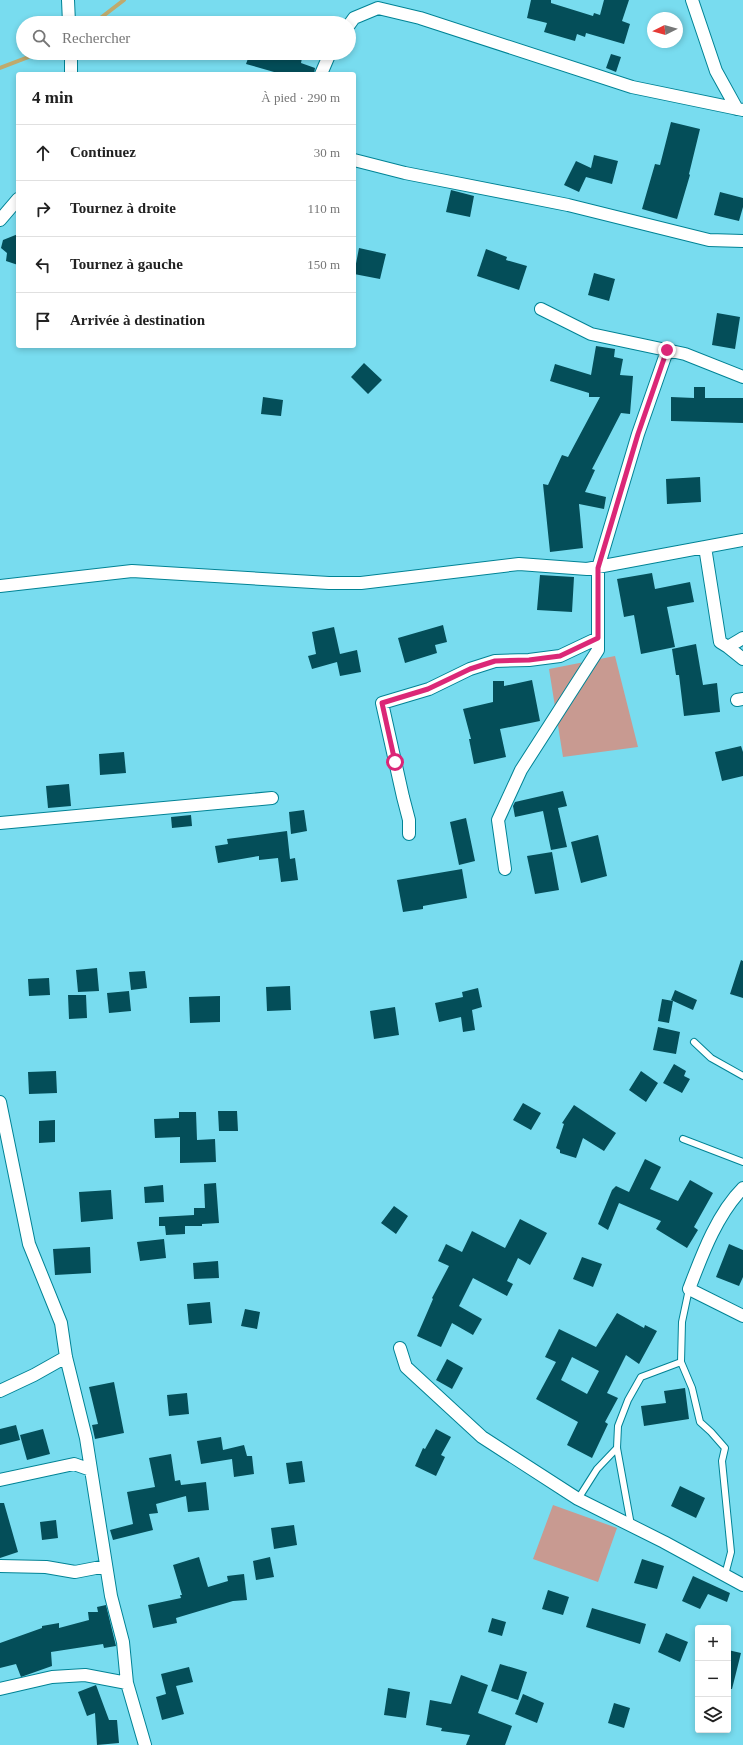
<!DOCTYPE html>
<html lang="fr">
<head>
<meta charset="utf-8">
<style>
  body { margin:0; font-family:"Times New Roman",serif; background:#f6f6f6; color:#222 }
  .controls { position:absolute; right:12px; bottom:12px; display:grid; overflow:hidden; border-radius:4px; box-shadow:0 2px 6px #0003 }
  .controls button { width:36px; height:36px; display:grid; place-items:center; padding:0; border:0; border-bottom:1px solid #e0e0e0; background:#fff; color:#222; font:20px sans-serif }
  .compass { position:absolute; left:647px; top:12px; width:36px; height:36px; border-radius:50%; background:#fff; box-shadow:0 2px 6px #0003; rotate:265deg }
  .stop { position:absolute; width:12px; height:12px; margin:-9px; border:3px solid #db2777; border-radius:50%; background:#fff }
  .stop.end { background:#db2777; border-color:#fff; box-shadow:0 1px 4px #0008 }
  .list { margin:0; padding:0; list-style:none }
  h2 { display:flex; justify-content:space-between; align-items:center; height:52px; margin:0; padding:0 16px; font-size:17px }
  h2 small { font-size:13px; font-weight:400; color:#767676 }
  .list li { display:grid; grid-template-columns:26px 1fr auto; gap:12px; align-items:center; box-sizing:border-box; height:56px; padding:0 16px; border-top:1px solid #e0e0e0 }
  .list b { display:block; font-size:15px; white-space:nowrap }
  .list em { font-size:13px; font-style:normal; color:#767676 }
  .icon { flex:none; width:22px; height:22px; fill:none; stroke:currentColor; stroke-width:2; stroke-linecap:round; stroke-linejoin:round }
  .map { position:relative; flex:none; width:743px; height:1745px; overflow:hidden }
  .search { position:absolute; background:#fff; box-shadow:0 2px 6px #0003; left:16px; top:16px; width:340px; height:44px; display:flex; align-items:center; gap:10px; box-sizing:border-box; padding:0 14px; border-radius:22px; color:#767676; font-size:15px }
  .panel { position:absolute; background:#fff; box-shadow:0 2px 6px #0003; left:16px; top:72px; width:340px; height:276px; border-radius:4px }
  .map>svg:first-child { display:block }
  .green { fill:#c89a91 }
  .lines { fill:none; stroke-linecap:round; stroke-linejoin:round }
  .stream { stroke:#bfaa6d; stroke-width:4 }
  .building { fill:#044e59; fill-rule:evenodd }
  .lane-casing { stroke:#008395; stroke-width:8 }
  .street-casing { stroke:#008395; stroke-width:14 }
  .lane { stroke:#fff; stroke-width:6 }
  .street { stroke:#fff; stroke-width:12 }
  .route { stroke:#db2777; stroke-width:5 }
</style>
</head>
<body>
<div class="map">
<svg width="743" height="1745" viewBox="0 0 743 1745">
  <rect width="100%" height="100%" fill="#78dcef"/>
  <path class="green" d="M615,656l23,91 -75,10 -14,-88z
    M553,1505l64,23 -19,54 -65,-23z"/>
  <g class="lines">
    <path class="stream" d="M94,23l30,-23
      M0,68l39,-15"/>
  </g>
  <path class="building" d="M531,0h20v3l42,13 1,-3 6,2 4,-15h25l-7,21 8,3 -6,20 -38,-11 -1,4 -8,-3 -2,7 -31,-9 3,-9 -20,-5z
    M250,53h53l-2,10 14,5 -1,6h-33l-35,-10z
    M611,54l10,3 -5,15 -10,-4z
    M671,122l29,7 -11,45 1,1 -13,44 -35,-10 13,-45 5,1z
    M594,155l24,6 -6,23 -26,-7 -7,15 -15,-7 12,-24 15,7z
    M451,190l23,6 -4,21 -24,-5z
    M720,192l23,6v9l-4,14 -25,-6z
    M18,234v31l-12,-4 1,-8 -6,-5 2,-8z
    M359,248l27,6 -6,25 -26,-5z
    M486,249l21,8 -1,3 21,6 -8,24 -42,-14z
    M594,273l21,6 -6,22 -21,-6z
    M717,313l23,4 -5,32 -23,-4z
    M596,346l19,3 -1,8 9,2 -3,16 13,1 -3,38 -9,-1 -29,56 3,1 -10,22 21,5 -2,12 -25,-5 4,44 -33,4 -7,-68 5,1 14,-30 6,2 32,-60h-11v-4l-39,-12 5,-17 36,11z
    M364,363l18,17 -14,14 -17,-17z
    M694,387h11v11h38v25l-72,-2v-24l23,1z
    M263,397l20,3 -2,16 -20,-2z
    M700,477l1,25 -34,2 -1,-25z
    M652,573l3,16 35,-7 4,20 -27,5 8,40 -34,7 -7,-39 -10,2 -7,-38z
    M540,575l34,2 -2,35 -35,-2z
    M443,625l4,17 -12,3 2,8 -32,10 -7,-25z
    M334,627l6,27 17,-4 4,22 -21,4 -3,-14 -25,7 -4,-13 8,-2 -4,-22z
    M696,644l7,41 14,-2 3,29 -36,4 -5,-41h-3l-4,-26z
    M532,680l8,41 -40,8 6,28 -32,7 -5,-25h2l-8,-30 30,-7v-21h11v5z
    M741,746l2,6v24l-21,5 -7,-29z
    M124,752l2,21 -26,2 -1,-21z
    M69,784l2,22 -23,2 -2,-22z
    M563,791l4,15 -9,2 9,39 -16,3 -8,-39 -28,6 -2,-11 2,-4z
    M304,810l3,21 -16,3 -2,-22z
    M191,815l1,11 -20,2 -1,-11z
    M466,818l9,43 -16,4 -9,-43z
    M287,831l3,28 5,-1 3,22 -17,2 -3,-24 -19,2v-4l-41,7 -3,-17 13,-2 -1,-5z
    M598,835l9,41 -26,7 -10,-41z
    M552,852l7,38 -24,4 -8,-38z
    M462,869l5,29 -44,8v3l-20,3 -6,-32z
    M741,960l2,1v37l-13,-4z
    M97,968l2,23 -21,1 -2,-22z
    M145,971l2,17 -16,2 -2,-18z
    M49,978l1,17 -21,1 -1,-17z
    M290,986l1,24 -24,1 -1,-24z
    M478,988l4,19 -10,3 3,20 -12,2 -2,-15 -22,5 -4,-19 28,-6 -1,-5z
    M675,990l22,10 -4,10 -22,-10z
    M129,991l2,20 -22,2 -2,-20z
    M68,995h18l1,23 -18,1z
    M220,996v26l-30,1 -1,-26z
    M662,999l11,2 -4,22 -11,-2z
    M395,1007l4,28 -25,4 -4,-28z
    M658,1027l22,5 -4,22 -23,-4z
    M674,1064l12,7 -2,5 6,3 -8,14 -19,-10z
    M56,1071l1,22 -28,1 -1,-22z
    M641,1071l17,12 -12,19 -17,-12z
    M523,1103l18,10 -10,17 -18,-10z
    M574,1105l42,28 -12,18 -21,-13 -7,20 -16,-5v-3l-4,-2 8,-24 -2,-1z
    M218,1111h19l1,20h-19z
    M179,1112h17l1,28 18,-1 1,23 -36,1v-26l-25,1 -1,-19 25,-1z
    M55,1120v22l-16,1v-22z
    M645,1159l16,8 -11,22 28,12 12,-21 23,13 -19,34 4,3 -11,18 -31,-19 5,-8 -42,-18 -11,27 -10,-6 14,-34 4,-4 13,6z
    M216,1183l3,40 -17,1v2h-17v8l-19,1 -1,-9h-6v-9l35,-2v-7h11l-1,-24z
    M163,1185l1,17 -19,1 -1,-16z
    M111,1190l2,29 -32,3 -2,-30z
    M394,1206l14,10 -12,18 -15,-11z
    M520,1219l27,14 -17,32 -12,-7 -11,23 6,3 -6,12 -34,-18 -14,28 23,13 -9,16 -21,-12 -11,24 -24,-11 16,-37 -1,-1 17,-32 -11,-5 8,-17 16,8 10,-21 33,17z
    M164,1239l2,19 -26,3 -3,-19z
    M729,1244l14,6v27l-4,9 -23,-9z
    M90,1247l1,26 -36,2 -2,-26z
    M582,1257l20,7 -9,23 -20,-8z
    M218,1261l1,17 -25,1 -1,-16z
    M210,1302l2,21 -23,2 -2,-21z
    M245,1309l15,3 -3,17 -16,-3z
    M617,1313l27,15 1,-3 12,6 -18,33 -13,-9 -19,38 11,5 -13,24 3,2 -16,34 -25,-13 11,-23 -42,-23 20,-37 -11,-5 14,-28 37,18zM572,1357l27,14 -12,23 -26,-14z
    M447,1359l16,9 -11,21 -16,-9z
    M114,1382l10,51 -29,6 -3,-14 6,-1 -9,-37z
    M685,1388l4,31 -45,7 -3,-20 25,-3 -2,-12z
    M187,1393l2,21 -20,2 -2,-21z
    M16,1425l4,15 -20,5v-16z
    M43,1429l7,25 -23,6 -7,-25z
    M436,1429l15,8 -10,18 4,2 -9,19 -21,-10 8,-18 2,1z
    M221,1437l2,13 21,-5 3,11h5l2,18 -20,3 -2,-18 -31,5 -4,-23z
    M171,1454l4,27 5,-1 1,5 25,-3 3,28 -21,2 -2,-16 -30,8 2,9 -9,1 4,16 -40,10 -3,-10 23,-6 -6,-32 28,-5 -6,-29z
    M302,1461l3,21 -16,2 -3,-21z
    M680,1486l25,12 -9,20 -25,-12z
    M0,1503h4l14,49 -18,6z
    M56,1520l2,18 -16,2 -2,-18z
    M294,1525l3,20 -23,4 -3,-21z
    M199,1557l9,30 20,-6 -1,-5 17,-2 3,26 -14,1 -57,17 1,5 -24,5 -5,-23 33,-7 -1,-3h2l-9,-30z
    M270,1557l4,20 -18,3 -3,-19z
    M642,1559l22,7 -7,23 -23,-6z
    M693,1576l37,17 -3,9 -19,-8 -8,15 -18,-8z
    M548,1590l21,7 -6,18 -21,-6z
    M106,1605l10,41 -12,2 -1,-4 -52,8 1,14 -31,11 -5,-13 -16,4v-25l42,-15v-2l17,-3v5l30,-8 -1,-8h10l-1,-5z
    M592,1608l54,16 -6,20 -54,-17z
    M492,1618l14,4 -4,14 -14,-4z
    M666,1633l22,9 -8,20 -22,-10z
    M728,1650l13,3 -9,36h-4z
    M500,1664l27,8 -9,28 -27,-9z
    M189,1667l4,15 -17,4 8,28 -22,6 -6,-23 10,-3 -5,-20z
    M461,1675l27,10 -10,28 34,13 -7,19h-39l4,-10 -29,-4 1,-3 -16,-3 4,-25 21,4z
    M96,1685l13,35h8l2,23 -22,2 -2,-32 -8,3 -9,-24z
    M388,1688l22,4 -4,26 -22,-3z
    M523,1694l21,9 -7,20 -22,-9z
    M614,1703l16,5 -6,20 -16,-5z"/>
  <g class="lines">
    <g class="lane-casing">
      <path id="lane" d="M694,1042l17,16 32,18
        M683,1139l60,23
        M689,1289l-7,33 -1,40 11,26 8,34 11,10 14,16 -3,13 9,91 -6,23
        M578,1499l19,-30 20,-21
        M631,1525l-14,-77 1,-22 10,-26 13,-23 40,-15"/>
    </g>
    <g class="street-casing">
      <path id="street" d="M68,0l1,23
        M692,0l24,71 21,38
        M349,25l5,-7 24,-10 42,10 212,69 111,23
        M71,74v-21
        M321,74l9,-21
        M354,160l51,13 163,32 141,35 34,1
        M0,220l18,-21
        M541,309l50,25 94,20 58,23
        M705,547l15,95 8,5
        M0,586l132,-15 197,12h32l158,-19 68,5 156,-29
        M743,638l-15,9 15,12
        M737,700l6,-1
        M0,823l272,-25
        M409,834v-14l-6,-23 -21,-94 47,-14 41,-20 25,-8 34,-1 31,-4 38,-18
        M505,869l-7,-49 23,-50 77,-120v-82l40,-134 29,-83
        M0,1102l29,142 32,79 5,34 20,81 25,158 12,46 4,41 18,62
        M743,1188c-26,26 -41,67 -54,101l54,27
        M400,1348l6,19 76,70 96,62 86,43 79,43
        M0,1391l34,-16 32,-18
        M0,1480l74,-16 17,6
        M0,1566l46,1 29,5 31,-6
        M0,1689l52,-12 33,-2 42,8"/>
    </g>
    <use href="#lane" class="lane"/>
    <use href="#street" class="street"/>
  </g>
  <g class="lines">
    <path class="route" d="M395,762l-13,-59 46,-14 42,-20 25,-8 34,-1 31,-4 38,-18v-70l40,-134 29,-84"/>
  </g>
</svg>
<div class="controls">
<button>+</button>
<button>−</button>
<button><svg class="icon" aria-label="layers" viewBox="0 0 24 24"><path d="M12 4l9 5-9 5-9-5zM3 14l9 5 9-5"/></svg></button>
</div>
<svg class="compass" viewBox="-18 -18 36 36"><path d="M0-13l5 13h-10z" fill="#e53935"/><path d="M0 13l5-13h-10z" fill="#767676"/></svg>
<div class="stop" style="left:395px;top:762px"></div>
<div class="stop end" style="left:667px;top:350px"></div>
<div class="search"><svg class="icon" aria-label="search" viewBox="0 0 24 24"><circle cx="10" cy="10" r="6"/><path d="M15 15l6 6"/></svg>Rechercher</div>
<section class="panel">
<h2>4 min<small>À pied · 290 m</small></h2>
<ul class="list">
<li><svg class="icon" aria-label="ahead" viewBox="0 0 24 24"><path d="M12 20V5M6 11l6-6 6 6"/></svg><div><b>Continuez</b></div><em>30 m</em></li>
<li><svg class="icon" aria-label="right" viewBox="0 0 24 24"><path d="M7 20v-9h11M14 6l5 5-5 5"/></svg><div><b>Tournez à droite</b></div><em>110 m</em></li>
<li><svg class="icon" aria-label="left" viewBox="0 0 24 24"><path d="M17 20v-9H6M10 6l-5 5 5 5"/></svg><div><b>Tournez à gauche</b></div><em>150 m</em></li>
<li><svg class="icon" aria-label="arrive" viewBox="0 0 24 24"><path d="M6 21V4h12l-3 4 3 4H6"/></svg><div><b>Arrivée à destination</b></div></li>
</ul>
</section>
</div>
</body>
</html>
